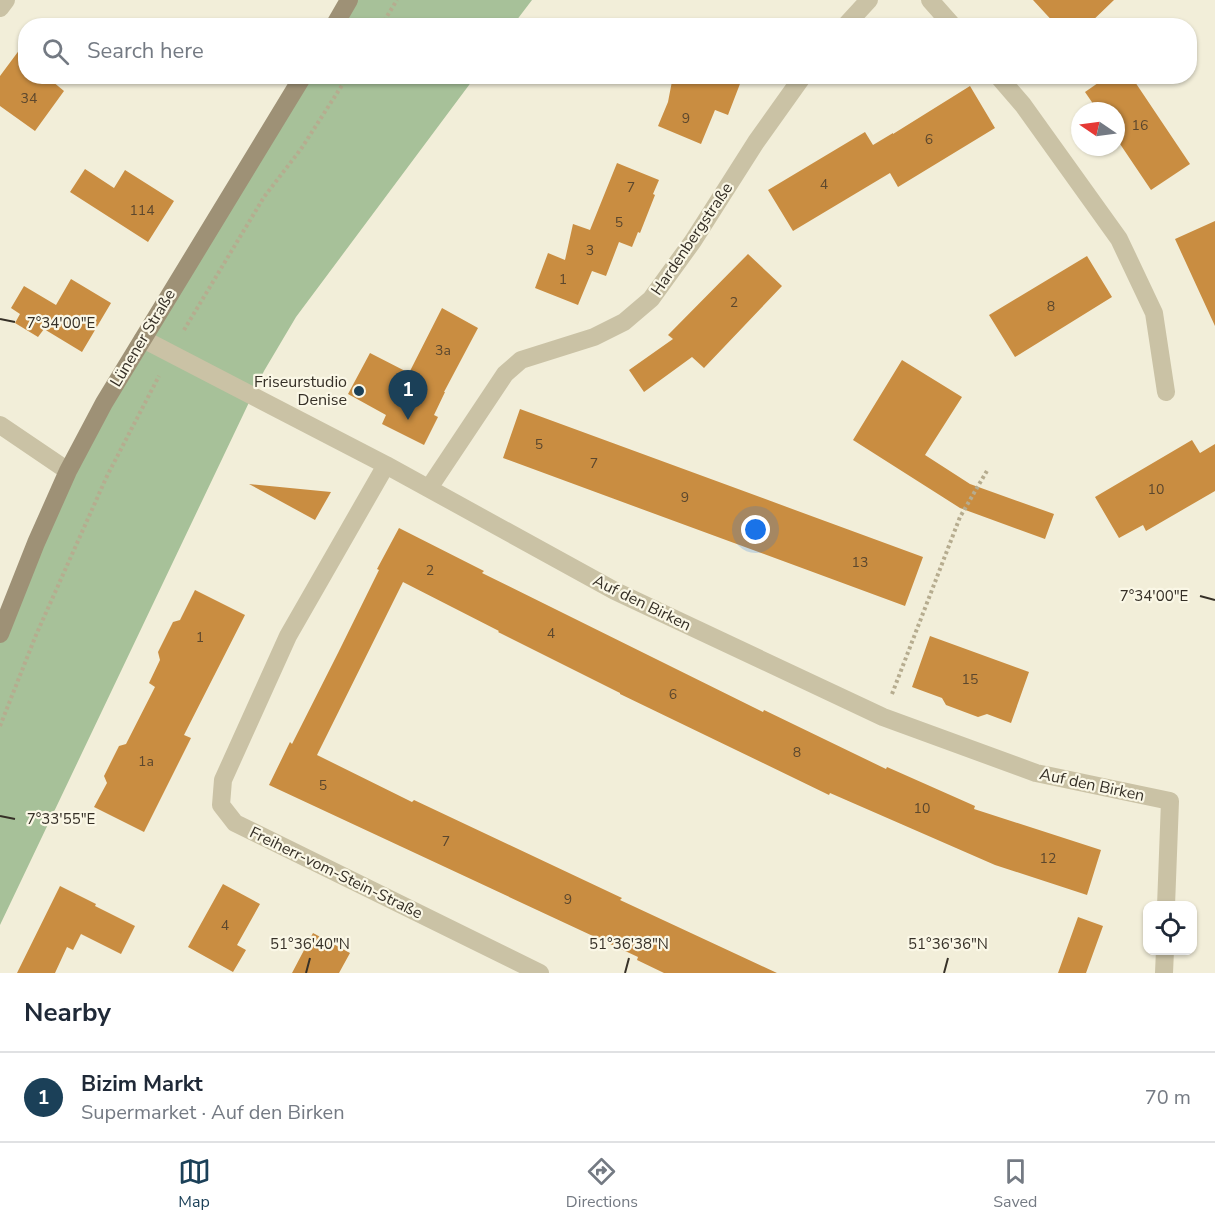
<!DOCTYPE html>
<html lang="en">
<head>
<meta charset="utf-8">
<style>
  body { margin:0; font-family:"Nunito Sans",sans-serif; background:#f2f2f3; color:#1f2937 }
  .controls { position:absolute; right:18px; bottom:18px; display:grid; overflow:hidden; border-radius:12px; box-shadow:0 2px 4px #0004 }
  .controls button { width:54px; height:54px; display:grid; place-items:center; padding:0; border:0; border-bottom:2px solid #e0e1e3; background:#fff; color:#1f2937; font:30px sans-serif }
  .compass { position:absolute; left:1071px; top:102px; width:54px; height:54px; border-radius:50%; background:#fff; box-shadow:0 2px 4px #0004; rotate:283deg }
  .you { position:absolute; left:756px; top:530px; width:21px; height:21px; margin:-15px; border:4px solid #fff; border-radius:50%; background:#1a73e8; box-shadow:0 0 0 9px #1a73e833 }
  .badge { display:grid; place-items:center; width:39px; height:39px; border-radius:50%; background:#1b4058; color:#fff; font-size:20px; font-weight:700 }
  .pin { position:absolute; translate:-50% -50px; filter:drop-shadow(0 2px 3px #0008) }
  .pin::after { content:''; position:absolute; top:32px; width:21px; height:18px; background:inherit; clip-path:polygon(0 0,100% 0,50% 100%) }
  .list { margin:0; padding:0; list-style:none }
  h2 { display:flex; justify-content:space-between; align-items:center; height:78px; margin:0; padding:0 24px; font-size:26px }
  h2 small { font-size:20px; font-weight:400; color:#747a83 }
  .list li { display:grid; grid-template-columns:39px 1fr auto; gap:18px; align-items:center; box-sizing:border-box; height:90px; padding:0 24px; border-top:2px solid #e0e1e3 }
  .list b { display:block; font-size:22px; white-space:nowrap }
  .list p { margin:0; font-size:20px; white-space:nowrap; color:#747a83 }
  .list em { font-size:20px; font-style:normal; color:#747a83 }
  .icon { flex:none; width:33px; height:33px; fill:none; stroke:currentColor; stroke-width:2; stroke-linecap:round; stroke-linejoin:round }
  .map { position:relative; flex:none; width:1215px; height:973px; overflow:hidden }
  .search { position:absolute; background:#fff; box-shadow:0 2px 4px #0004; left:18px; right:18px; top:18px; height:66px; display:flex; align-items:center; gap:15px; box-sizing:border-box; padding:0 21px; border-radius:24px; color:#747a83; font-size:22px }
  .sheet { height:168px; background:#fff }
  nav { display:flex; justify-content:space-around; align-items:center; box-sizing:border-box; height:84px; border-top:2px solid #e0e1e3; background:#fff; font-size:16px; color:#747a83 }
  nav a { display:grid; justify-items:center; gap:3px }
  nav .on { color:#1b4058 }
  .map>svg:first-child { display:block }
  .green { fill:#a7c199 }
  .building { fill:#c98d41 }
  .lines { fill:none; stroke-linecap:round; stroke-linejoin:round }
  .path { stroke:#b6ac8f; stroke-width:4; stroke-dasharray:3 3; stroke-linecap:butt }
  .street { stroke:#cac2a5; stroke-width:18 }
  .secondary { stroke:#9e9176; stroke-width:18 }
  .ticks { fill:none; stroke:#363027; stroke-width:2 }
  .poi-dot { fill:#1b4058; stroke:#faf7e6; stroke-width:2 }
  .labels { text-anchor:middle; dominant-baseline:central; stroke-width:4.5; stroke-linejoin:round; paint-order:stroke }
  .number-label { font-size:14px; fill:#5b472e }
  .street-label { font-size:16px; fill:#363027; stroke:#faf7e6 }
  .poi-label { font-size:16px; fill:#363027; stroke:#faf7e6; text-anchor:end }
  .ticks-label { font-size:15px; text-anchor:middle; fill:#363027; stroke:#faf7e6; stroke-width:4.5; stroke-linejoin:round; paint-order:stroke }
</style>
</head>
<body>
<div class="map">
<svg width="1215" height="973" viewBox="0 0 1215 973">
  <rect width="100%" height="100%" fill="#f2eed9"/>
  <path class="green" d="M340,0h192l-19,25 -188,1z
    M294,77h181l-179,240 -32,54 -264,554v-310l46,-110z"/>
  <path class="building" d="M1033,0h81l-27,26h-30z
    M26,41v35h20l18,15 -29,40 -35,-25v-30z
    M673,76h70l-15,39 -13,-5 -14,34 -43,-18 10,-24z
    M1108,76h23l59,88 -39,26 -35,-52v-27h-18l-13,-19z
    M970,86l25,42 -97,59 -8,-14 -97,58 -25,-41 97,-58 8,13 20,-12v1z
    M617,163l42,17 -6,14 2,1 -15,38 -2,-1 -6,15 -13,-5 -13,34 -14,-5 -14,34 -43,-17 13,-35 17,7 8,-36 17,6z
    M85,169l29,19 11,-18 49,31 -26,41 -78,-50z
    M1215,221v105l-40,-87z
    M748,254l34,32 -78,82 -12,-11 -48,35 -15,-22 44,-31 -5,-4z
    M1087,256l25,41 -97,60 -26,-42z
    M71,279l40,24 -29,49 -38,-23 -6,8 -23,-14 5,-9 -9,-6 13,-22 32,19z
    M442,308l36,20 -34,64h1l-11,23 4,2 -14,28 -42,-21 4,-9 -38,-21 22,-41 39,20z
    M902,360l60,37 -37,58 45,29 84,30 -9,25 -85,-31 -107,-68z
    M520,409l403,148 -18,49 -402,-148z
    M1192,440l8,13 15,-9v47l-69,40 -3,-6 -24,13 -24,-41z
    M249,484l82,8 -16,28z
    M399,528l85,43 -2,2 281,139 1,-2 122,59 1,-2 88,39 -1,3 127,41 -14,45 -92,-30 -165,-72 -1,2 -209,-101v-1l-122,-61 1,-1 -96,-49 -86,173 95,47 2,-2 208,98 -2,2 157,73h-113l-27,-13 1,-3 -369,-172 21,-43 2,2 46,-91 41,-83 -2,-1z
    M195,590l50,25 -61,120 7,3 -47,94 -50,-25 13,-24 -3,-7 15,-30 7,-2 29,-57 -6,-4 11,-23 -2,-8 15,-30 7,-2z
    M930,636l99,36 -18,51 -24,-9 -9,3 -32,-12 -4,-7 -30,-11z
    M223,884l37,20 -23,41 9,5 -13,22 -45,-25z
    M60,886l36,18 -1,2 40,20 -14,28 -40,-20 -8,16 -6,-3 -12,26h-38z
    M1078,917l25,9 -17,47h-28z
    M313,933l37,20 -11,20h-47z"/>
  <g class="lines">
    <path class="path" d="M381,26l16,-26
      M184,330l80,-133 37,-48 47,-73
      M892,694l68,-177 28,-48
      M0,726l36,-91 71,-159 52,-100"/>
    <path class="street" d="M930,0l23,26
      M0,8l6,-8
      M845,26l24,-26
      M998,76l25,29 96,134 35,74 12,79
      M143,339l243,126 229,126 268,126 153,56 134,28 -4,105
      M0,425l68,46
      M386,465l-98,171 -65,144 -2,25 14,18 305,150
      M429,488l76,-114 16,-14 73,-23 30,-15 27,-23 42,-58 63,-99 47,-66
      M1164,973l1,-23"/>
    <path class="secondary" d="M334,26l15,-26
      M0,634l36,-91 32,-72 36,-68 199,-327"/>
  </g>
  <path class="ticks" d="M0,319l15,3M1200,596l15,4M0,816l15,3M306,973l4,-15M625,973l4,-15M944,973l4,-15"/>
  <circle class="poi-dot" cx="359" cy="391" r="6"/>
  <g class="labels">
    <g class="number-label">
      <text x="29" y="98">34</text>
      <text x="686" y="118">9</text>
      <text x="1140" y="125">16</text>
      <text x="929" y="139">6</text>
      <text x="824" y="184">4</text>
      <text x="631" y="187">7</text>
      <text x="142" y="210">114</text>
      <text x="619" y="222">5</text>
      <text x="590" y="250">3</text>
      <text x="563" y="279">1</text>
      <text x="734" y="302">2</text>
      <text x="1051" y="306">8</text>
      <text x="443" y="350">3a</text>
      <text x="539" y="444">5</text>
      <text x="594" y="463">7</text>
      <text x="1156" y="489">10</text>
      <text x="685" y="497">9</text>
      <text x="860" y="562">13</text>
      <text x="430" y="570">2</text>
      <text x="551" y="633">4</text>
      <text x="200" y="637">1</text>
      <text x="970" y="679">15</text>
      <text x="673" y="694">6</text>
      <text x="797" y="752">8</text>
      <text x="146" y="761">1a</text>
      <text x="323" y="785">5</text>
      <text x="922" y="808">10</text>
      <text x="446" y="841">7</text>
      <text x="1048" y="858">12</text>
      <text x="568" y="899">9</text>
      <text x="225" y="925">4</text>
    </g>
    <g class="street-label">
      <text transform="translate(692 239) rotate(-56)">Hardenbergstraße</text>
      <text transform="translate(143 338) rotate(-59)">Lünener Straße</text>
      <text transform="translate(642 603) rotate(26)">Auf den Birken</text>
      <text transform="translate(1092 785) rotate(12)">Auf den Birken</text>
      <text transform="translate(336 873) rotate(26)">Freiherr-vom-Stein-Straße</text>
    </g>
    <g class="poi-label">
      <text x="347" y="382">Friseurstudio<tspan x="347" dy="18">Denise</tspan></text>
    </g>
  </g>
  <g class="ticks-label">
    <text x="61" y="328">7°34'00"E</text>
    <text x="1154" y="601">7°34'00"E</text>
    <text x="61" y="824">7°33'55"E</text>
    <text x="310" y="949">51°36'40"N</text>
    <text x="629" y="949">51°36'38"N</text>
    <text x="948" y="949">51°36'36"N</text>
  </g>
</svg>
<div class="controls">
<button><svg class="icon" aria-label="locate" viewBox="0 0 24 24"><circle cx="12" cy="12" r="6"/><path d="M12 2v4M12 18v4M2 12h4M18 12h4"/></svg></button>
</div>
<svg class="compass" viewBox="-18 -18 36 36"><path d="M0-13l5 13h-10z" fill="#e53935"/><path d="M0 13l5-13h-10z" fill="#747a83"/></svg>
<div class="you"></div>
<div class="pin badge" style="left:408px;top:420px">1</div>
<div class="search"><svg class="icon" aria-label="search" viewBox="0 0 24 24"><circle cx="10" cy="10" r="6"/><path d="M15 15l6 6"/></svg>Search here</div>
</div>
<section class="sheet">
<h2>Nearby<small></small></h2>
<ul class="list">
<li><span class="badge">1</span><div><b>Bizim Markt</b><p>Supermarket · Auf den Birken</p></div><em>70 m</em></li>
</ul>
</section>
<nav>
<a class="on"><svg class="icon" aria-label="map" viewBox="0 0 24 24"><path d="M3 6l6-2 6 2 6-2v14l-6 2-6-2-6 2zM9 4v14M15 6v14"/></svg>Map</a>
<a><svg class="icon" aria-label="directions" viewBox="0 0 24 24"><path d="M12 3l9 9-9 9-9-9zM9 14v-3h6M13 9l2 2-2 2"/></svg>Directions</a>
<a><svg class="icon" aria-label="saved" viewBox="0 0 24 24"><path d="M7 4h10v16l-5-4-5 4z"/></svg>Saved</a>
</nav>
</body>
</html>
